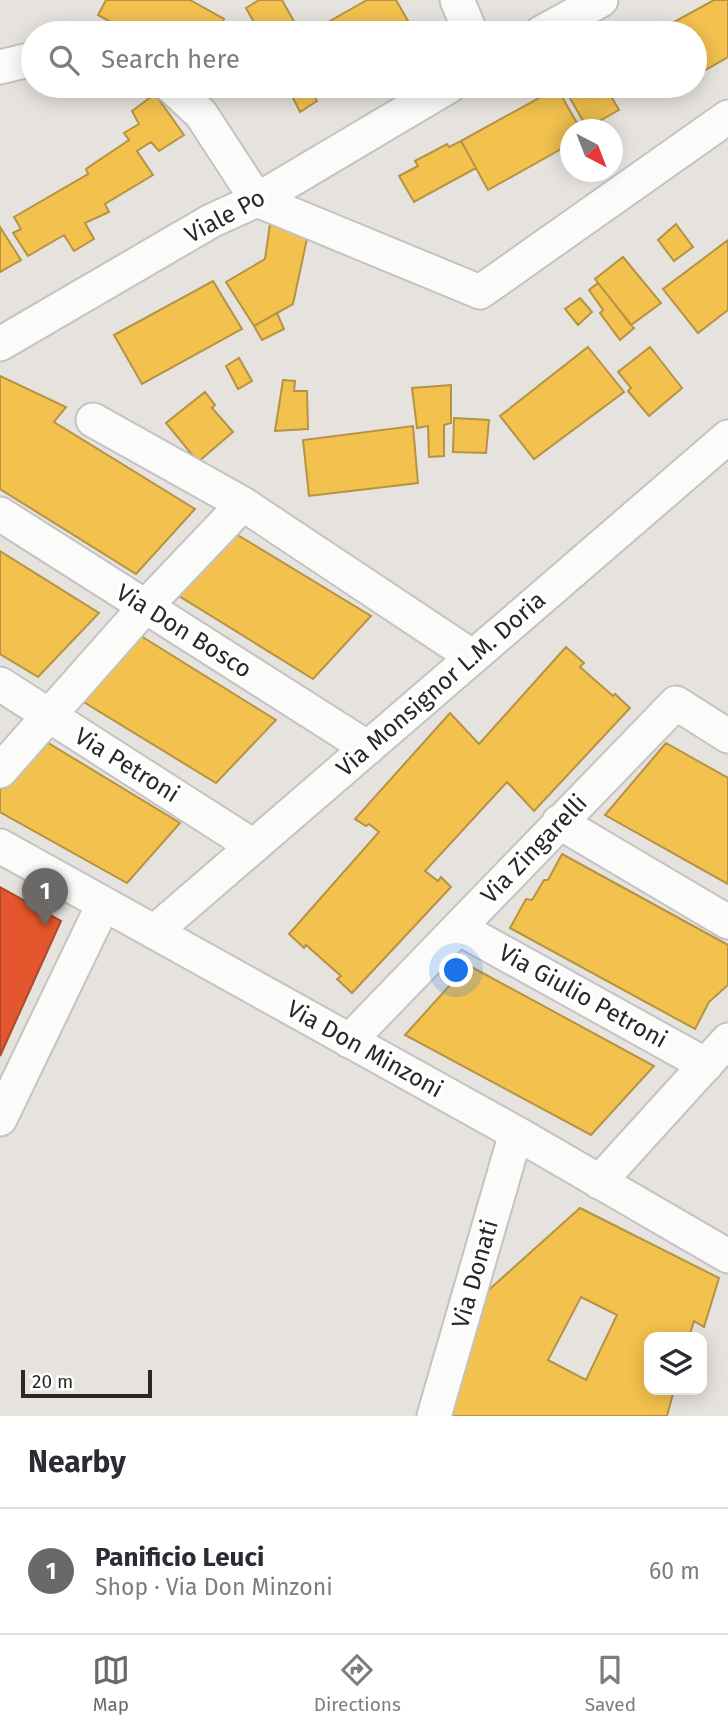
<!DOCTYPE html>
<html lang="en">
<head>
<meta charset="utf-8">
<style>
  body { margin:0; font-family:"Fira Sans",sans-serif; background:#f2f2f3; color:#2b2b33 }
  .controls { position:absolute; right:21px; bottom:21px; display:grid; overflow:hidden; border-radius:14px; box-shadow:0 4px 18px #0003 }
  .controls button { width:63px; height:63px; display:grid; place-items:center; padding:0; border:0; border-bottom:2px solid #e1e1e2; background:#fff; color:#2b2b33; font:35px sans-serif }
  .compass { position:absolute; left:560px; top:119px; width:63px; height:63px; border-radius:50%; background:#fff; box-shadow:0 4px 18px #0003; rotate:138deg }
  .scale { position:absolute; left:21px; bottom:18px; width:131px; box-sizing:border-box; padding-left:7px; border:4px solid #282828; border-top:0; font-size:19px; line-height:24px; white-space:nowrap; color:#282828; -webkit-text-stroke:5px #fff; paint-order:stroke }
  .you { position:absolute; left:457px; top:971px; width:24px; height:24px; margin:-18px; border:5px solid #fff; border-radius:50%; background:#1a73e8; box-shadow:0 0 0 10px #1a73e833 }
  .badge { display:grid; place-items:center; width:46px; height:46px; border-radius:50%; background:#6a6968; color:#fff; font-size:23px; font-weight:700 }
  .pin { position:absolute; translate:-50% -58px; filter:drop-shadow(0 2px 4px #0008) }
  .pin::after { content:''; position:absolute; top:37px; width:24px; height:21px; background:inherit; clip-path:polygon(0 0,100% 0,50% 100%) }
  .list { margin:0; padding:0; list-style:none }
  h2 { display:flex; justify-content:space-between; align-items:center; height:91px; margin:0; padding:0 28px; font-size:30px }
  h2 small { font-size:23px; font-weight:400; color:#7c7c81 }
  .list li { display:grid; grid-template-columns:46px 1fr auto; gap:21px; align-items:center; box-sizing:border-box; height:126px; padding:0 28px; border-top:2px solid #e1e1e2 }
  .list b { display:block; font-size:26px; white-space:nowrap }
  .list p { margin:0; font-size:23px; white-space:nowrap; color:#7c7c81 }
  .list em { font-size:23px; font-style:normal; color:#7c7c81 }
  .icon { flex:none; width:38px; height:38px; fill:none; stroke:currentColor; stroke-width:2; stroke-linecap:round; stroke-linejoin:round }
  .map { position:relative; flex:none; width:728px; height:1416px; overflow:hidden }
  .search { position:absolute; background:#fff; box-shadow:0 4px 18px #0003; left:21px; right:21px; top:21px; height:77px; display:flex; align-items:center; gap:18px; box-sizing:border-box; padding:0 24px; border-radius:38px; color:#7c7c81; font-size:26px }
  .sheet { height:217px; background:#fff }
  nav { display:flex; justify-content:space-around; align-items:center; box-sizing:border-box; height:98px; border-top:2px solid #e1e1e2; background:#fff; font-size:19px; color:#7c7c81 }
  nav a { display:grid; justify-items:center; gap:4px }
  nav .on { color:#6a6968 }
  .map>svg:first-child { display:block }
  .homes { fill:#f2c14e; stroke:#b59343; stroke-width:2; fill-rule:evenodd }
  .shops { fill:#e4572e; stroke:#ac492c; stroke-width:2 }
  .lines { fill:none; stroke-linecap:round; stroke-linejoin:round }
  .street-casing { stroke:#c4c2c3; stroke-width:37 }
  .street { stroke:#fbfbfa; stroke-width:33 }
  .labels { text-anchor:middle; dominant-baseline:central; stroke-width:7; stroke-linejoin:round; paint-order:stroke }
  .street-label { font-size:24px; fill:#282828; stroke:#fff }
</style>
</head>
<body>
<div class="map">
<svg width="728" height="1416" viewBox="0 0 728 1416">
  <rect width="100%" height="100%" fill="#e6e3de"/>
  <path class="homes" d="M106,0h84l34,19 -8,14h-85l-33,-18z
    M259,0h23l18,32 -40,1 -14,-25z
    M367,0h29l19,33h-106z
    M714,0h14v57l-33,19v-43h-41z
    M287,86h22l8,15 -17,11z
    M563,86h42l14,24 -32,18z
    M557,88l24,42h-11v14l-82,46 -27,-49z
    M155,94l29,41 -25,16 -8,-9 -14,9 16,24 -48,29 4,8 -24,11 9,16 -20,12 -10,-16 -36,21 -15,-23 8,-4 -7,-12 74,-43 -2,-5 43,-29 -5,-7 15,-9 -7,-13z
    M461,141l15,27 -62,34 -15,-26 19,-10 -3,-5 32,-17 2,3z
    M270,224l38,10 -15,70 -39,22 -28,-44 39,-23z
    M676,224l17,23 -19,14 -16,-21z
    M0,227l21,33 -21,12z
    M728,240v70l-30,23 -35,-44z
    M623,257l38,46 -30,22 -36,-46z
    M213,281l29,48 -100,55 -28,-49z
    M598,283l36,45 -14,12 -20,-27 3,-3 -14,-20z
    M580,298l12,14 -14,13 -13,-16z
    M277,313l7,16 -22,11 -8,-14z
    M588,347l36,45 -90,67 -34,-43z
    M650,347l32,41 -33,28 -21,-25 3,-3 -13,-16z
    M239,358l13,23 -14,8 -12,-23z
    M0,376l66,31 -12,15 141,87 -59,65 -136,-85z
    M283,380l12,1 -1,10h13l1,38 -33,2z
    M451,385v38l-7,2v31l-15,1 -1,-31 -11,2 -5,-40z
    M205,392l10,13 -3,3 21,24 -35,30 -32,-39z
    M454,418l35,2 -3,33 -33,-1z
    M413,426l5,57 -109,13 -6,-56z
    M236,534l135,82 -58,63 -134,-83z
    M0,551l99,62 -61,64 -38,-23z
    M141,636l135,84 -60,63 -134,-82z
    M566,647l18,16 -4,4 33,29 2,-2 15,14 -96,103 -27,-29 -82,89 13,10 3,-4 10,10 -99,106 -15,-14 4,-3 -35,-31 -2,3 -15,-14 90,-102 -10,-8 -3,2 -11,-7 95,-106 29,31z
    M45,741l135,82 -53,60 -127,-71v-22z
    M666,743l62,35v106l-123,-69z
    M562,854l166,91v40l-19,17 -14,27 -185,-101 16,-29 6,1 12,-20h4z
    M468,965l186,101 -63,69 -186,-100z
    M580,1208l139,70 -15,49 -10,-6 -5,16h-40v53h25l-7,26h-220l36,-121zM581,1297l36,18 -31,65 -38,-20z"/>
  <path class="shops" d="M0,887l61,34 -61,135z"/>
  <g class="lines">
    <g class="street-casing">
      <path id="street" d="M457,0l14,33
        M541,33l60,-33
        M0,67l33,-8
        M171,86l30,28 56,86 223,92 248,-175
        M0,344l211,-123 46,-21 192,-114
        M93,420l150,84 230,153
        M0,514l368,234
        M0,684l253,162
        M0,771l145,-164 98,-103
        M559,822l169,100
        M0,846l516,287 212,123
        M459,928l247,137
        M154,932l574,-495
        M349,1041l327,-338 52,33
        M0,1119l103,-214
        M599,1182l129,-142
        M434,1416l82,-283"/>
    </g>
    <use href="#street" class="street"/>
  </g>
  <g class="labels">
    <g class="street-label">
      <text transform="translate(225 216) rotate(-28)">Viale Po</text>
      <text transform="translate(184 631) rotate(32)">Via Don Bosco</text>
      <text transform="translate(441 684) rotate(-41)">Via Monsignor L.M. Doria</text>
      <text transform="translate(127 765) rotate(32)">Via Petroni</text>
      <text transform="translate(534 849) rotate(-46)">Via Zingarelli</text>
      <text transform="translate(583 996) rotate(29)">Via Giulio Petroni</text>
      <text transform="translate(365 1049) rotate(29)">Via Don Minzoni</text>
      <text transform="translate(475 1274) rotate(-74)">Via Donati</text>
    </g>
  </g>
</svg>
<div class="controls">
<button><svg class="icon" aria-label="layers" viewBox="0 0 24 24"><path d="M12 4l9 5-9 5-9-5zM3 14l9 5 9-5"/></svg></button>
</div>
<svg class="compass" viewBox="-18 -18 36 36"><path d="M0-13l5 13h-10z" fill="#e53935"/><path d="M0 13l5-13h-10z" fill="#7c7c81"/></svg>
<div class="scale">20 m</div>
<div class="you"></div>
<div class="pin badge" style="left:45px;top:926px">1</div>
<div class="search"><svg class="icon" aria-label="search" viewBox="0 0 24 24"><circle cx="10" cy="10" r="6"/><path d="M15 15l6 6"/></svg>Search here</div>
</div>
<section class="sheet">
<h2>Nearby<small></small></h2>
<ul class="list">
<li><span class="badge">1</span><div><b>Panificio Leuci</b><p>Shop · Via Don Minzoni</p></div><em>60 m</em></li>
</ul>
</section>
<nav>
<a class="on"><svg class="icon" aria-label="map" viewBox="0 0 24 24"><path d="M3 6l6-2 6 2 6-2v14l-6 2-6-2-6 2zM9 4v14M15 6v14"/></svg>Map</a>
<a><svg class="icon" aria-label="directions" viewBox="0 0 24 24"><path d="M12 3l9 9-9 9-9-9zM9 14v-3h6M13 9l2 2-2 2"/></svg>Directions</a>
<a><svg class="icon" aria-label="saved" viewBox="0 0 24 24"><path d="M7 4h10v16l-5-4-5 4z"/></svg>Saved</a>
</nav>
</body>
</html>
